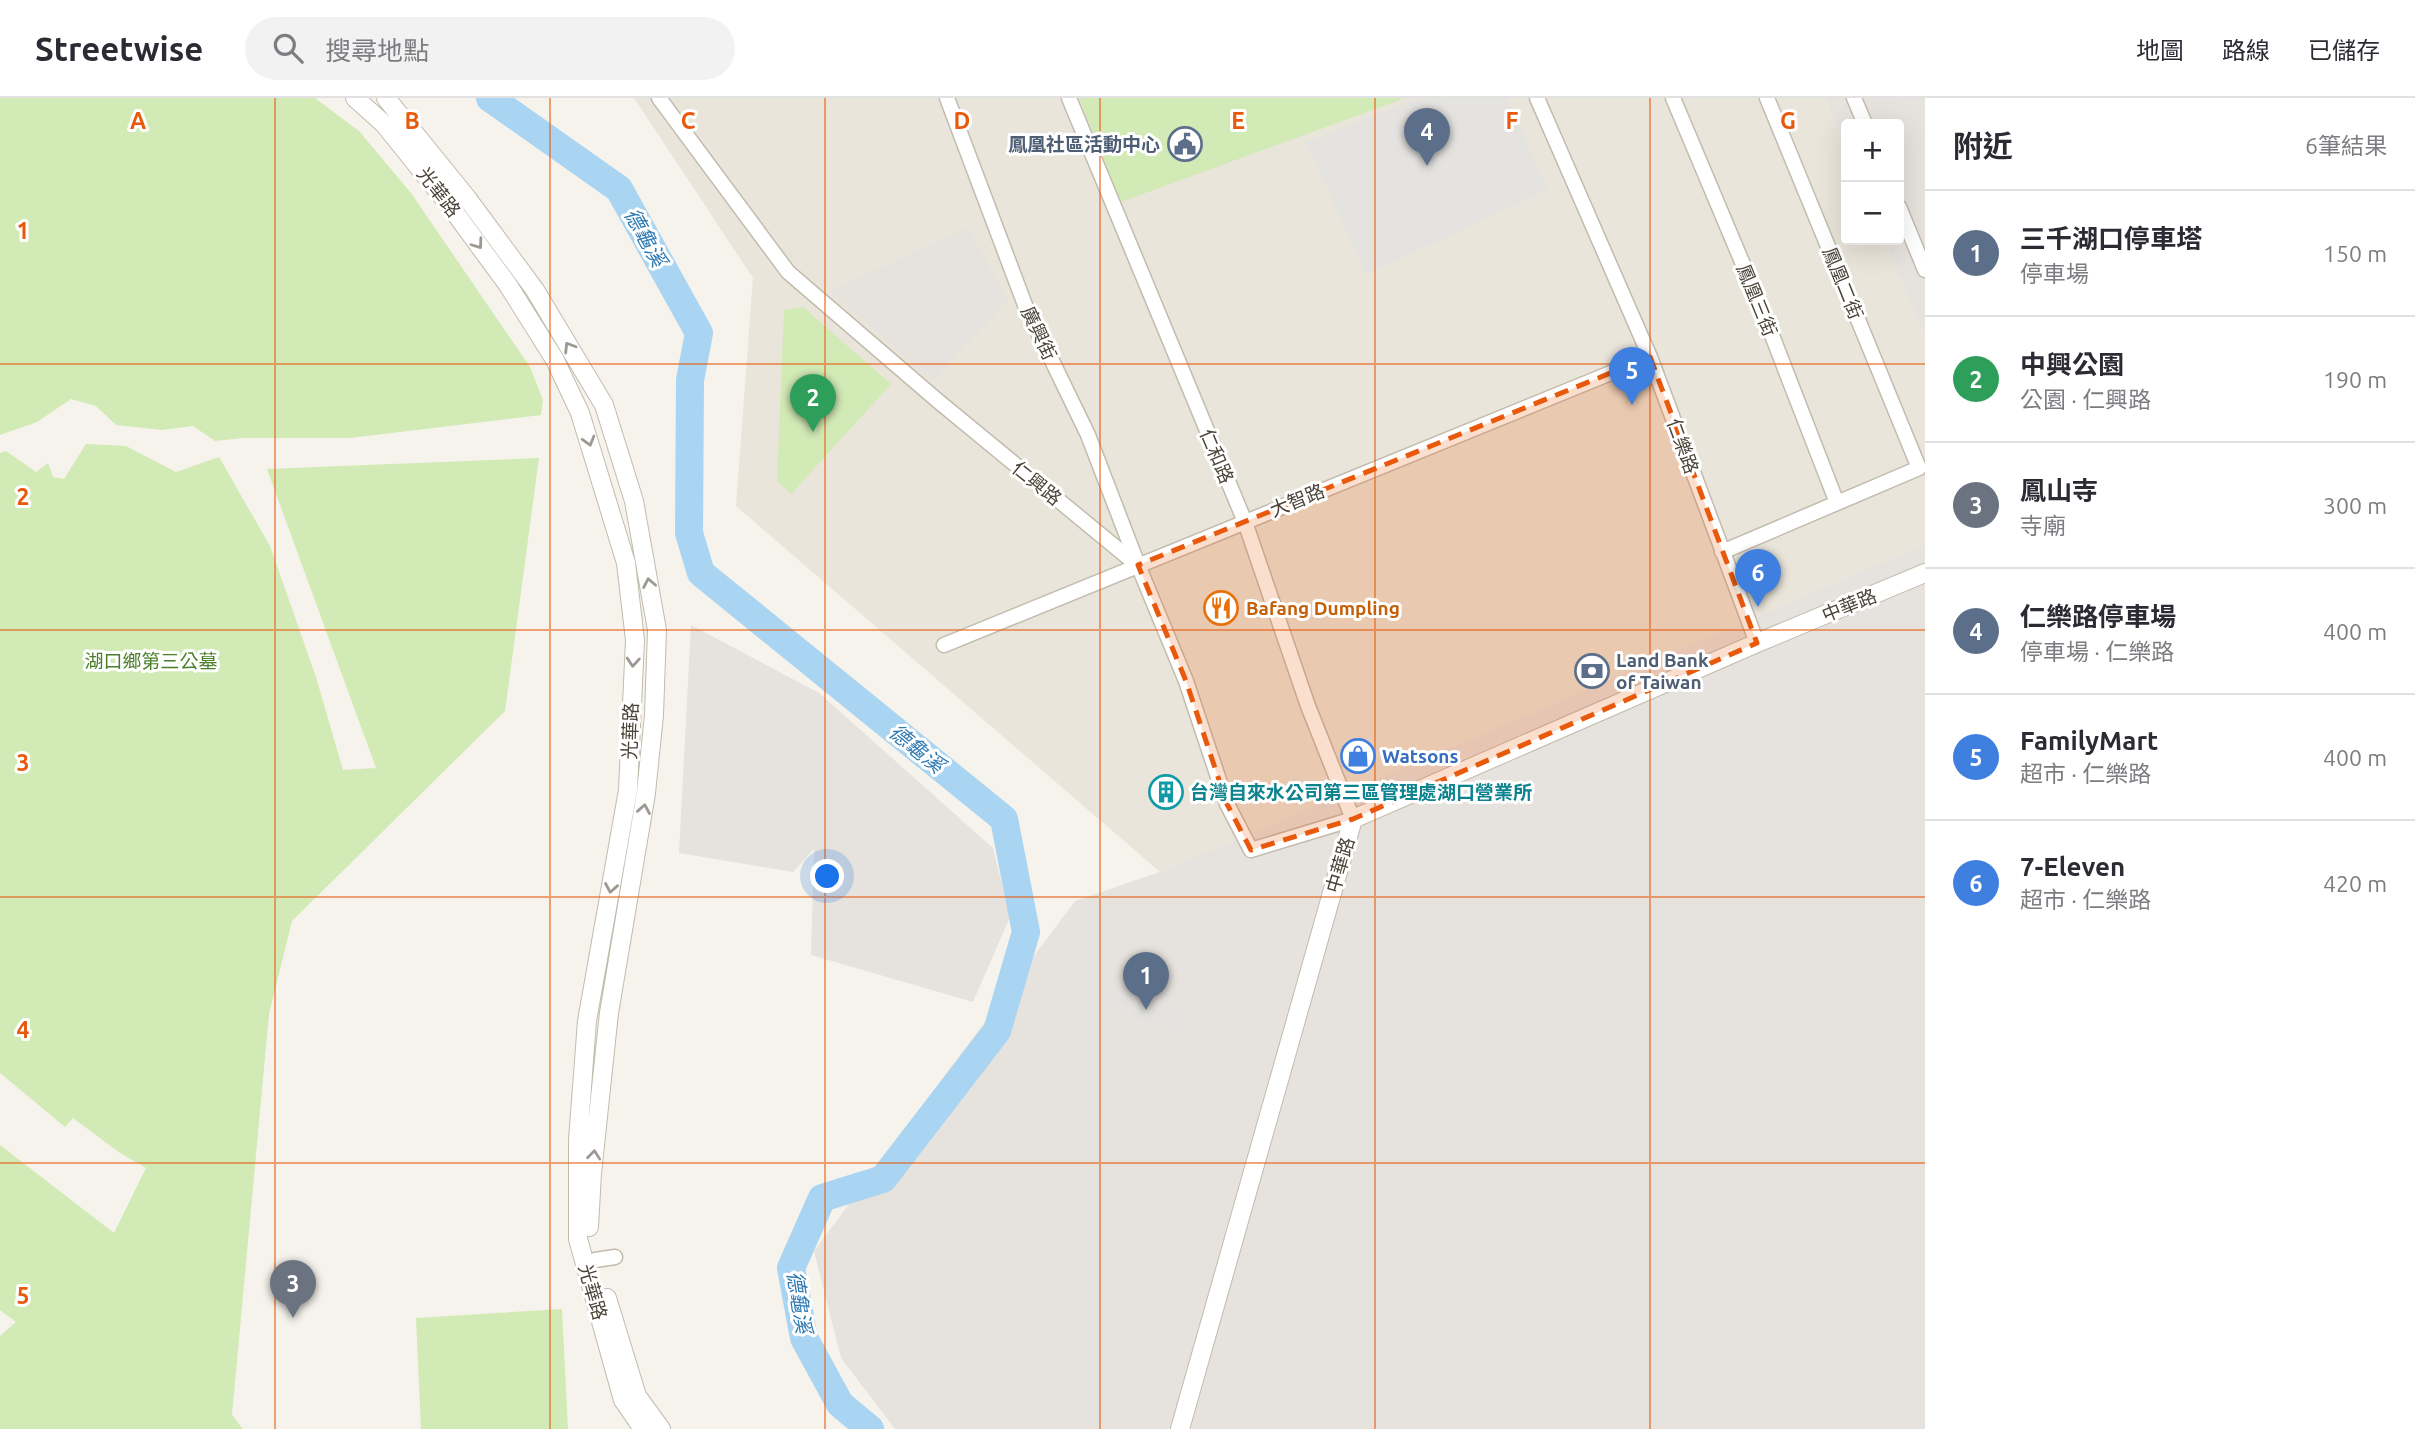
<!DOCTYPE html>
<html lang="zh-TW">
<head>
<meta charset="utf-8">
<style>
  body { margin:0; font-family:Ubuntu,"Noto Sans TC",sans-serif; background:#f2f2f3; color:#2b2b33 }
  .controls { position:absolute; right:21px; top:21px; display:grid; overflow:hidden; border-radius:7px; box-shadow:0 7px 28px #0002 }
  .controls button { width:63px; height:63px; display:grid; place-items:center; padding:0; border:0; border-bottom:2px solid #e1e1e2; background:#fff; color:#2b2b33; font:35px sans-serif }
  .you { position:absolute; left:828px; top:779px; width:24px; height:24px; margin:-18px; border:5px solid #fff; border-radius:50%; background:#1a73e8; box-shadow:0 0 0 10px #1a73e833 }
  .badge { display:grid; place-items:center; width:46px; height:46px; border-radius:50%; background:#1a73e8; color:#fff; font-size:23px; font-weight:700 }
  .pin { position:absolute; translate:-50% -58px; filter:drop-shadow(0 2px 4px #0008) }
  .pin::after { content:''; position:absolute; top:37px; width:24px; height:21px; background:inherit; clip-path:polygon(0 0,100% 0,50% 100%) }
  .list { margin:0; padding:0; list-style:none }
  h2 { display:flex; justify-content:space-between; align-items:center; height:91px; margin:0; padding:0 28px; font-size:30px }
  h2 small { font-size:23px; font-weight:400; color:#7c7c81 }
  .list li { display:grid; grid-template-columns:46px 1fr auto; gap:21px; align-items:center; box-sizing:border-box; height:126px; padding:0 28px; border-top:2px solid #e1e1e2 }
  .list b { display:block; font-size:26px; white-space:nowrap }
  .list p { margin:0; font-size:23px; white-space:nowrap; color:#7c7c81 }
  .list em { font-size:23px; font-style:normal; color:#7c7c81 }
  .icon { flex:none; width:38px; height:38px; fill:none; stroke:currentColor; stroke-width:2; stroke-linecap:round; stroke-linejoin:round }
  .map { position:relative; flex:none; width:1925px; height:1331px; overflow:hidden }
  header { display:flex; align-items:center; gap:42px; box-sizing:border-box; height:98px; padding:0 35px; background:#fff; border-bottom:2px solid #e1e1e2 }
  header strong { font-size:33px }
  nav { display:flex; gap:38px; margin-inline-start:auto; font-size:24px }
  .search { width:490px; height:63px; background:#f2f2f3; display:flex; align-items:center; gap:18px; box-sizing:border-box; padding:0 24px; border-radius:38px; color:#7c7c81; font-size:26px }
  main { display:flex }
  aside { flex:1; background:#fff }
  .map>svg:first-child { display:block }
  .residential { fill:#eae5da }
  .industrial { fill:#e6e2dd }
  .green { fill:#d2eab5 }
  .parking { fill:#e5e3e0 }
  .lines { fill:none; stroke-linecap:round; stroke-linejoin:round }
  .river { stroke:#a9d4f2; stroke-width:28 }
  .minor-casing { stroke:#c2bbae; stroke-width:17 }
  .tertiary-casing { stroke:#c2bbae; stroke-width:20 }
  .minor { stroke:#fff; stroke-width:14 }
  .tertiary { stroke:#fff; stroke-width:18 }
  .oneway { stroke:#9c9892 }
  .marked { fill:#e8590c; fill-opacity:0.2; stroke:#e8590c; stroke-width:5; stroke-dasharray:14 9; stroke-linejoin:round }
  .grid { fill:none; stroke:#e8590c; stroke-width:2; stroke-opacity:0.55 }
  .labels { text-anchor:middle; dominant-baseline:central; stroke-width:6; stroke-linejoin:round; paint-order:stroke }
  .service-label { font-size:19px; font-weight:bold; fill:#4e5e75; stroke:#fff; text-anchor:end }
  .street-label { font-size:19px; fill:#4b4439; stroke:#fff }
  .food-label { font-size:19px; font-weight:bold; fill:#c56008; stroke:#fff; text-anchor:start }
  .park-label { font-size:19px; fill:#4a7f2a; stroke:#fff }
  .shop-label { font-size:19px; font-weight:bold; fill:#366cbe; stroke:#fff; text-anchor:start }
  .culture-label { font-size:19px; font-weight:bold; fill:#0d838f; stroke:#fff; text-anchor:start }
  .water-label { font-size:21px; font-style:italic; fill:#2e7ab2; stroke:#fff }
  .grid-label { font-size:23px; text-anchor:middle; font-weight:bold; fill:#e8590c; stroke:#fff; stroke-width:6; stroke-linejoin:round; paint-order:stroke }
</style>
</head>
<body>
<header>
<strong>Streetwise</strong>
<div class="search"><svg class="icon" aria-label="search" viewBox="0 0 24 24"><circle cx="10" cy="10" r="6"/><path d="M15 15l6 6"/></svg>搜尋地點</div>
<nav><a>地圖</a><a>路線</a><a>已儲存</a></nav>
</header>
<main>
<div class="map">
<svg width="1925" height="1331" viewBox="0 0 1925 1331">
  <rect width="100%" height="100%" fill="#f6f3ec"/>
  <path class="residential" d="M634,0h1191l21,50v92h38l41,97v207l-765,328 -424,-366 17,-228z"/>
  <path class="industrial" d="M1825,0h100v239l-41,-97h15v-116h-53v24z
    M968,129l40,74 -76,80 -101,-90z
    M1925,446v885h-1030l-54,-71 -27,-107 261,-350 85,-29z
    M691,527l128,68 174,155 17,69 -37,85 -162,-47 3,-106 -21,23 -114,-19z"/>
  <path class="green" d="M0,0h315l44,33 52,62 119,174 13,33 -2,15 -191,23h-107l-28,3 -22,-15 -31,4 -46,-5 -20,-19 -25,-7 -34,23 -37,13z
    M1079,0h326l-284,104z
    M803,209l88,77 -100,110 -14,-13 7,-171z
    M86,346l40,2 50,26 43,-15 51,89 46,131 27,93 33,-2 -109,-299 272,-11 -34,253 -213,210 -23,93 -37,401 11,14h-243v-93l16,-14 -16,-12v-165l114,88 32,-65 -26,-15 -47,-35 -8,9 -65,-54v-620l6,-2 30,21 12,-9 5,14 11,2z
    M562,1211l6,120h-147l-5,-111z"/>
  <path class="parking" d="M1419,0h88l41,92 -182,85 -60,-133z
    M1113,890l72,23 -6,21 -73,-23z"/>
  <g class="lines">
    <path class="river" d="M490,0l129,91 80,144 -9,47 -1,153 12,40 303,246 22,113 -29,99 -114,148 -61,19 -31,70 13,70 36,66 30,25"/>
    <g class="minor-casing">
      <path id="minor" d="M659,0l129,174 150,129 198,163
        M947,0l78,207 63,130 50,130 48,116 41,123 24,46 102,-31 -45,-113 -63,-184 -176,-424
        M1537,0l113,259 107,286
        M1673,0l88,209 76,196
        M1854,0l11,26
        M1899,109l26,63
        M1722,454l197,-84 -152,-370
        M944,547l706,-288
        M595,1162l20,-3"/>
    </g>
    <g class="tertiary-casing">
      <path id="tertiary" d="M355,0l29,26 66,82 58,79 47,75 25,53 46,150 9,77 -7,150 -41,231 -9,119v99l45,161 20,29
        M386,0l81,100 68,92 69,115 30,96 23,129 -3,85 -8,78 -37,220 -17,160 -3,54
        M607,1200l30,98 24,33
        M1180,1331l173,-610 404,-176 168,-70"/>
    </g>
    <use href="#minor" class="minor"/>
    <use href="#tertiary" class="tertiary"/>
  </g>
  <defs><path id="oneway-chevron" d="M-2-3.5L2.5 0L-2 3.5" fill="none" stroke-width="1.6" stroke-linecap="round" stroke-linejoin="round" transform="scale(1.75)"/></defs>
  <g class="oneway">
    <use href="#oneway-chevron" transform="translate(478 146) rotate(54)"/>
    <use href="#oneway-chevron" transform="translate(569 249) rotate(-122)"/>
    <use href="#oneway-chevron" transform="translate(589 343) rotate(74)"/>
    <use href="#oneway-chevron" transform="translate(649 485) rotate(-101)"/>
    <use href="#oneway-chevron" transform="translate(633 564) rotate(94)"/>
    <use href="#oneway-chevron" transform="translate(644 711) rotate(-80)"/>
    <use href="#oneway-chevron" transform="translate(611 790) rotate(100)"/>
    <use href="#oneway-chevron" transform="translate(594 1057) rotate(-84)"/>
  </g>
  <path class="marked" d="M1650,259l107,286 -404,176 -102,31 -24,-46 -41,-123 -48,-116z"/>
  <path class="grid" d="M275,0v1331M550,0v1331M825,0v1331M1100,0v1331M1375,0v1331M1650,0v1331M0,266h1925M0,532h1925M0,799h1925M0,1065h1925"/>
  <defs>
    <g id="civic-ring" transform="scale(1.75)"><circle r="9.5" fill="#fff" stroke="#5c6f8a" stroke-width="1.5"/><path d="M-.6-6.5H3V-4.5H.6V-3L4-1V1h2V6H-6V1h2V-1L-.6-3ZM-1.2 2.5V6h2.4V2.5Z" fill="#5c6f8a"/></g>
    <g id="restaurant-ring" transform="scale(1.75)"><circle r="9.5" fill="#fff" stroke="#e8710a" stroke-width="1.5"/><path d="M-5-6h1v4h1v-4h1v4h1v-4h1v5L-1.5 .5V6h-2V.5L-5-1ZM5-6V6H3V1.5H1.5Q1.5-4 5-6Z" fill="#e8710a"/></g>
    <g id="bank-ring" transform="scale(1.75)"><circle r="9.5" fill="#fff" stroke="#5c6f8a" stroke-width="1.5"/><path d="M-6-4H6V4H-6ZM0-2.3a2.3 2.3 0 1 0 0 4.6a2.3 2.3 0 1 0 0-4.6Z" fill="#5c6f8a"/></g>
    <g id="shop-ring" transform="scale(1.75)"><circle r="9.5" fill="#fff" stroke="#3f7fe0" stroke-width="1.5"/><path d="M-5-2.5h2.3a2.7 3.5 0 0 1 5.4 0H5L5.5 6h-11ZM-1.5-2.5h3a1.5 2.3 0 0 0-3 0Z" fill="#3f7fe0"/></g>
    <g id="building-ring" transform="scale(1.75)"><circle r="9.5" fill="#fff" stroke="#0f9aa8" stroke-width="1.5"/><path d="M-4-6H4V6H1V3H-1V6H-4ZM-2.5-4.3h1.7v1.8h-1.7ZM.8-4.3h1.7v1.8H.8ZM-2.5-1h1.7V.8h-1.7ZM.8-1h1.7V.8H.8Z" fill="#0f9aa8"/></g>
  </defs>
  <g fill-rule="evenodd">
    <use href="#civic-ring" x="1185" y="46"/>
    <use href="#restaurant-ring" x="1221" y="510"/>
    <use href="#bank-ring" x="1592" y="573"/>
    <use href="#shop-ring" x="1358" y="658"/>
    <use href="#building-ring" x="1166" y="694"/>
  </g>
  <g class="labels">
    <g class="service-label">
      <text x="1160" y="46">鳳凰社區活動中心</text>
      <text x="1616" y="562" text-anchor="start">Land Bank<tspan x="1616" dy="22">of Taiwan</tspan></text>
    </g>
    <g class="street-label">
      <text transform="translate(439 94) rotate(52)">光華路</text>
      <text transform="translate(1843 185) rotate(68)">鳳凰二街</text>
      <text transform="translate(1757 202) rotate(68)">鳳凰三街</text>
      <text transform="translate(1039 235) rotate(65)">廣興街</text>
      <text transform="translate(1683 348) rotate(70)">仁樂路</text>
      <text transform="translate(1217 358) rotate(67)">仁和路</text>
      <text transform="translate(1037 385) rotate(39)">仁興路</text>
      <text transform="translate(1297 402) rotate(-22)">大智路</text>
      <text transform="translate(1849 507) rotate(-22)">中華路</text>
      <text transform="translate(630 633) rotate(-88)">光華路</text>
      <text transform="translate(1340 767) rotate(-74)">中華路</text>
      <text transform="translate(593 1194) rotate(74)">光華路</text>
    </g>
    <g class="food-label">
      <text x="1246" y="510">Bafang Dumpling</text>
    </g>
    <g class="park-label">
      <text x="151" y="563">湖口鄉第三公墓</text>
    </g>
    <g class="shop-label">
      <text x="1382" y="658">Watsons</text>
    </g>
    <g class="culture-label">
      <text x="1190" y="694">台灣自來水公司第三區管理處湖口營業所</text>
    </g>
    <g class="water-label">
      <text transform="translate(646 139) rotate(61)">德龜溪</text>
      <text transform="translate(917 650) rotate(39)">德龜溪</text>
      <text transform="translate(800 1204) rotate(81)">德龜溪</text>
    </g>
  </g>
  <g class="grid-label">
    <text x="138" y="31">A</text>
    <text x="412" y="31">B</text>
    <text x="688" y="31">C</text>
    <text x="962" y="31">D</text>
    <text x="1238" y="31">E</text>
    <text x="1512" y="31">F</text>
    <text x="1788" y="31">G</text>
    <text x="23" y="141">1</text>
    <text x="23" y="407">2</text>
    <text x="23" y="673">3</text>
    <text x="23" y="940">4</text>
    <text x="23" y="1206">5</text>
  </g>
</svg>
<div class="controls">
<button>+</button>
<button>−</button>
</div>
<div class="you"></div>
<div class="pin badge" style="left:1146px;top:912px;background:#5c6f8a">1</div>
<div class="pin badge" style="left:813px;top:334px;background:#2e9e5b">2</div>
<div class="pin badge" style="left:293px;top:1220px;background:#6b7280">3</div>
<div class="pin badge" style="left:1427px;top:68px;background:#5c6f8a">4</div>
<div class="pin badge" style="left:1632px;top:307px;background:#3f7fe0">5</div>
<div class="pin badge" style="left:1758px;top:509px;background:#3f7fe0">6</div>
</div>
<aside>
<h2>附近<small>6筆結果</small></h2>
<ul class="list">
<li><span class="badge" style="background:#5c6f8a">1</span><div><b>三千湖口停車塔</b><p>停車場</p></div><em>150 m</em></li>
<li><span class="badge" style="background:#2e9e5b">2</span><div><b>中興公園</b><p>公園 · 仁興路</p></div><em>190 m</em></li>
<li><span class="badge" style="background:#6b7280">3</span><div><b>鳳山寺</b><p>寺廟</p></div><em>300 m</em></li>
<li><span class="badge" style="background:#5c6f8a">4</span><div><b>仁樂路停車場</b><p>停車場 · 仁樂路</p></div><em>400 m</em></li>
<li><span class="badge" style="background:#3f7fe0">5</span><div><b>FamilyMart</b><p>超市 · 仁樂路</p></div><em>400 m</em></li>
<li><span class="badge" style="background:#3f7fe0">6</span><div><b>7-Eleven</b><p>超市 · 仁樂路</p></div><em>420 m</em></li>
</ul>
</aside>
</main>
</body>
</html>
